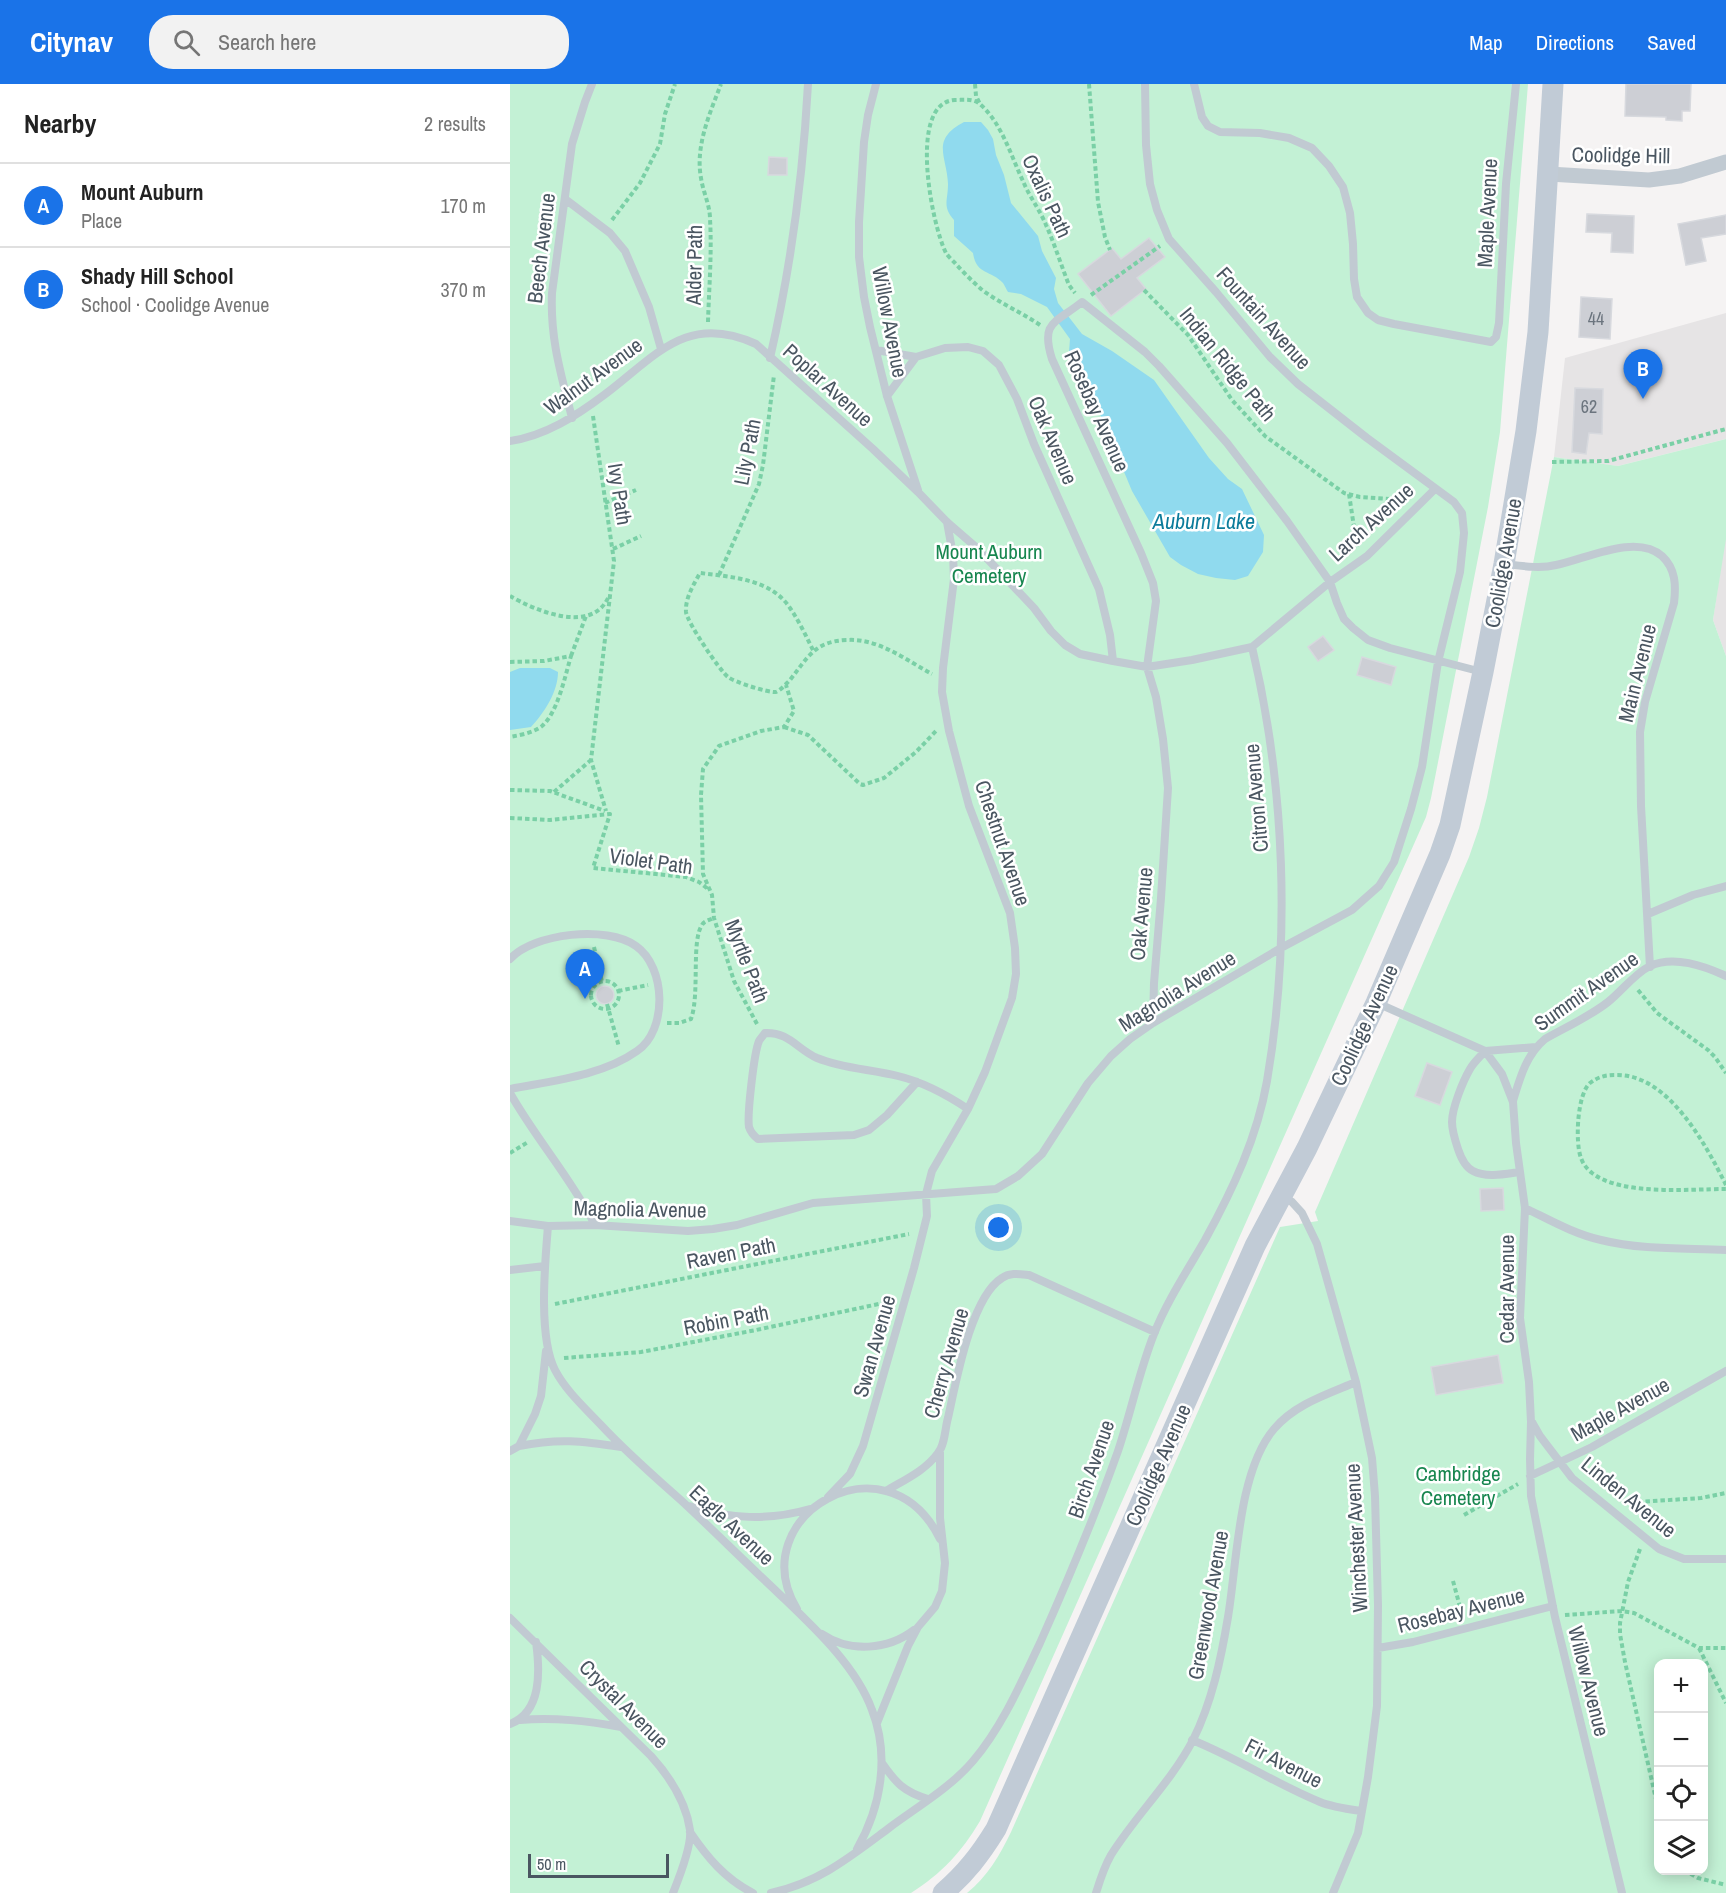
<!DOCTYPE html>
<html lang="en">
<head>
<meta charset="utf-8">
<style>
  body { margin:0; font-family:"Archivo Narrow",sans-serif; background:#f2f2f2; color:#222 }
  .controls { position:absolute; right:18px; bottom:18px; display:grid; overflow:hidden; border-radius:12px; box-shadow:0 3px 15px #0003 }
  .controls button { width:54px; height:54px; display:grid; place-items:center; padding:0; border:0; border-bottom:2px solid #e0e0e0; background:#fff; color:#222; font:30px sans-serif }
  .scale { position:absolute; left:18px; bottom:15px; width:141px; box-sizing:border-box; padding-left:6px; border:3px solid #4a5661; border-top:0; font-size:16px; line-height:21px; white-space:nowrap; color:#4a5661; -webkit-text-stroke:4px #fff; paint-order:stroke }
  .you { position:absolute; left:489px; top:1144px; width:21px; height:21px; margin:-15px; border:4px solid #fff; border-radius:50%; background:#1a73e8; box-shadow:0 0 0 9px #1a73e833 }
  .badge { display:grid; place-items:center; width:39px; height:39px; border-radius:50%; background:#1a73e8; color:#fff; font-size:20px; font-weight:700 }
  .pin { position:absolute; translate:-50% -50px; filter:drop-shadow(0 2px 3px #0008) }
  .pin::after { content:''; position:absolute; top:32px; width:21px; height:18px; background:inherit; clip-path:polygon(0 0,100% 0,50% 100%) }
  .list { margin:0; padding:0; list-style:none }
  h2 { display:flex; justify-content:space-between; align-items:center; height:78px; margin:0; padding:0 24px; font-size:26px }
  h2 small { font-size:20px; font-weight:400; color:#767676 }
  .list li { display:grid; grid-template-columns:39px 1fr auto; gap:18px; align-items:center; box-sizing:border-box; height:84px; padding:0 24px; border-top:2px solid #e0e0e0 }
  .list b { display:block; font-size:22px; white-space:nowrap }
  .list p { margin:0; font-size:20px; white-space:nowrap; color:#767676 }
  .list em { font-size:20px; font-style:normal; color:#767676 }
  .icon { flex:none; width:33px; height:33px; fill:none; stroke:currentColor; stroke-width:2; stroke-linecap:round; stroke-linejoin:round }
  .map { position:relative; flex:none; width:1216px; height:1809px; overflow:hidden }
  header { display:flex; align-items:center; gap:36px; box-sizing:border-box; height:84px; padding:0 30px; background:#1a73e8; color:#fff }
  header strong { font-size:28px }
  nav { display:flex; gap:33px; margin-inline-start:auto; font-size:21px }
  .search { width:420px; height:54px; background:#f2f2f2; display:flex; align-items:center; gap:15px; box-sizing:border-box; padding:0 21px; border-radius:24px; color:#767676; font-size:22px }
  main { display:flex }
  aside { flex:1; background:#fff }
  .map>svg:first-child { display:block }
  .education { fill:#e6e4e5 }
  .green { fill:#c3f1d5; fill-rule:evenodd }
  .water { fill:#90daee }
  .building { fill:#cdcfd5; stroke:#d7d9de; stroke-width:1.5 }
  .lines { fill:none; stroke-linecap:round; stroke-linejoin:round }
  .path { stroke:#7ad0a6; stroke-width:4; stroke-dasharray:4.5 3; stroke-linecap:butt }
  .lane { stroke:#c1cad2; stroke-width:8 }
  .street { stroke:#c1cad2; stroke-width:15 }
  .secondary { stroke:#c1cbd6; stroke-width:21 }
  .labels { text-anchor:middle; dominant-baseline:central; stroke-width:5; stroke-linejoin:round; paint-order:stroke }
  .number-label { font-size:18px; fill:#6b747e }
  .street-label { font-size:21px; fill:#4a5661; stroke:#fff }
  .park-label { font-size:21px; fill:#17864f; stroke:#fff }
  .water-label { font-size:22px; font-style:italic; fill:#0c7c9b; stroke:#fff }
</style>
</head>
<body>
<header>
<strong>Citynav</strong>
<div class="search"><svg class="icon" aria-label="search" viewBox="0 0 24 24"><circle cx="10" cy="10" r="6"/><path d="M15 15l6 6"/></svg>Search here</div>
<nav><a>Map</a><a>Directions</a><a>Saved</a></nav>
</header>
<main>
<aside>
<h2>Nearby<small>2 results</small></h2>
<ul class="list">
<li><span class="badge">A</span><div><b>Mount Auburn</b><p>Place</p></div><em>170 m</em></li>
<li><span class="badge">B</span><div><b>Shady Hill School</b><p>School · Coolidge Avenue</p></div><em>370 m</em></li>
</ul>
</aside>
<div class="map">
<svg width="1216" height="1809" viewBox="0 0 1216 1809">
  <rect width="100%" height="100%" fill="#f5f3f3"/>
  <path class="education" d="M1216,229v126l-108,27 -64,-9 11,-99z
    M1215,455h1v117l-13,-36z"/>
  <path class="green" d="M0,0h1018l-28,348 -12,75 -57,291 -5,19 -446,1004c-19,32 -38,52 -69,72h-401z
    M1216,355v100l-13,81 13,36v1237h-759c20,-16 33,-38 44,-61l269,-605 38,-6 -3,-9 154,-355 10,-29 8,-31 67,-340 64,9zM1148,1580h46v206h-46z"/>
  <path class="water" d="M454,38h17l7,8 5,9 3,16 8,20 7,28 27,33 4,15 14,27 -2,11 4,14 24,31 30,17 42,29 55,78 19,21 14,10 22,46 -1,17 -15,24 -13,4 -19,-2 -18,-4 -17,-9 -11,-8 -38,-66 -37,-89 -26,-50 1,-13 -23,-32 -26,-13 -13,-2c-2,-3 -3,-6 -5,-9 -12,-13 -27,-8 -30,-30l-19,-17v-16c-12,-14 -6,-19 -6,-36 -1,-28 -18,-44 16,-62z
    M10,584h30l8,4c0,20 -14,41 -27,55l-21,3v-58z"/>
  <path class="building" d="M1116,0h65l-1,27h-8v10l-16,-1v-3l-41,-1z
    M259,73l18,1v17h-19z
    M1077,130l47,2 -1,37 -22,-1 1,-19 -26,-1z
    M1216,131v19l-25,4 5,23 -20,4 -8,-41z
    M639,154l16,19 -28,21 9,11 -35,27 -33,-42 34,-26 9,11z
    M1071,213l31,2 -2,40 -31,-2z
    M1065,304l28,1 -1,45 -13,-1 -3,21 -14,-2z
    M813,552l11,14 -16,11 -10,-14z
    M852,573l34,10 -5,18 -34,-10z
    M86 911a9 9 0 1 1 18 0a9 9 0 1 1-18 0Z
    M917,979l25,9 -12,33 -25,-9z
    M993,1104l1,22 -23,1 -1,-22z
    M988,1271l5,28 -67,12 -5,-28z"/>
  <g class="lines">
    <path class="path" d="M465,0l1,12 4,8
      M579,0l9,118 7,35 5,13
      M102,136l28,-37 20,-39 5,-30 10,-30
      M634,206l44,45 44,65 33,36 79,57 16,4 45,3
      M581,211l69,-49
      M198,238c1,-34 4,-69 2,-103 0,-14 -7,-27 -9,-41 -6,-32 9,-65 20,-94
      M530,241c-19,-13 -41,-22 -59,-36 -9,-8 -18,-17 -26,-26 -3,-3 -7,-7 -9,-10 -14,-27 -39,-151 9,-153 10,0 19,-2 26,5 21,19 30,51 42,76 6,15 17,29 23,44 9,20 15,40 23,60l6,8
      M83,332l21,145 -23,199 15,51
      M1042,378l56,-1 118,-32
      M839,410l8,53
      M95,419l31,-13
      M103,465l28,-13
      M209,491l40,-91 4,-19 11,-90
      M0,512c26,15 81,38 98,2
      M303,566c-7,-14 -14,-29 -23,-42 -19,-29 -58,-31 -90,-35 -6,11 -15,25 -14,39 1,10 34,59 42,65 6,5 41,16 48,15 5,-2 10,-8 14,-12 18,-23 25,-39 57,-40 31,-2 59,20 85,34
      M61,572l15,-40
      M0,578l34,-1 27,-5c-6,20 -13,56 -29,70 -9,7 -22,9 -32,11
      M274,643l24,8 52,49 3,1 21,-7 32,-26 20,-21
      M0,706l40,1 55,20
      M44,708l37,-32
      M0,734l40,2 60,-6 -17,54 93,9 13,5 9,7
      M84,863l8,35
      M81 911a14 14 0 1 1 28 0a14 14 0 1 1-28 0Z
      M1128,906l19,23 51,37 7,7 11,16
      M108,907l30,-6
      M97,920l12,43
      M157,939h12l12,-4c9,-25 0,-78 11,-94 2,-4 7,-5 12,-7
      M247,940l-23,-43 -20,-63 -2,-23 -9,-21 -2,-79 2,-26 16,-23 42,-15 23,-4 10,-16 -8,-26
      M0,1069l18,-11
      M1216,1101c-20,-40 -58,-112 -111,-110 -10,0 -17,2 -25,8 -13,11 -15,60 -9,75 2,6 6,11 11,15 30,23 97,16 134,16
      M45,1220l354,-70
      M54,1274l77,-6 115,-22 137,-29
      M1113,1419l78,-5 25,-5
      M954,1431l54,-31
      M1130,1465l-12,33 -8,41v11l5,28 33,146
      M943,1497l10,37
      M1055,1531l57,-4 12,2 65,35h27
      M1189,1564l27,55
      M1174,1786l14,8 28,7"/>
    <path class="lane" d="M366,0l-8,31 -4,27 -5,80v35l5,40 6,30 17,69 31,94
      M684,0l8,33 6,9 12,6 40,1 29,5 23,10 17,18 14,21 7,26 3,31 1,35 3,18 11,16 10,7 16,4 97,18 5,-5 3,-14 7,-139 10,-100
      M55,115l45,34 15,18 24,56 12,42
      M366,266l40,7
      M260,274c21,-91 33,-181 38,-274
      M377,312l29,-39 29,-9 23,-1 15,4 16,14 18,34 17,45 65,145 11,46 3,26
      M62,334c-11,-44 -22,-79 -20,-125l20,-149 13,-42 7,-18
      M0,357c35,-5 66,-25 94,-46 51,-38 82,-83 152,-51l117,105 45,43 29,30 30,26 57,60 17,23 14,14 15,9 33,7 34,6 45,-7 60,-13 78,-65 37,-26 68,-67
      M996,480c16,2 34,5 50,1 30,-6 80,-32 106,-9 14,13 14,30 12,47l-29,99 -5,30 1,74 9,161
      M1138,830l45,-19 33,-9
      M0,875c24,-26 97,-34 126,-13 30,21 32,84 1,105 -35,25 -86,30 -127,38
      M867,919l108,48 17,23 11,28 3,41 9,65 -5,110 9,64 2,40 -1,37 1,37 24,121 67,276
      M643,939l1,-40 7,-85 7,-110 -5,-49 -7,-42 -9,-30 9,-66 -3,-18 -12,-30 -89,-194c-12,-38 4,-36 30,-57l63,50 14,14 68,77 60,78 43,61 7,21 7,16 9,9 15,12 22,8 92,24
      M407,998l-30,33 -18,15 -15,5 -96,4c-4,-3 -7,-6 -9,-12 -2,-12 5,-74 10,-86 1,-2 4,-5 6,-8 24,-1 32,16 52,25 27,11 54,11 81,18 25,6 49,19 70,33
      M0,1009c26,46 61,85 85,132
      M1003,1017c7,-23 13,-46 32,-62 21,-12 44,-22 63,-37 14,-11 26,-28 42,-36 24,-11 54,0 76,10
      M1009,1088c-14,2 -33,6 -46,-1 -8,-4 -12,-13 -15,-22 -3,-9 -6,-18 -6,-27 0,-14 11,-41 18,-53 4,-7 10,-12 15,-18l51,-4
      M774,1113l8,5 10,11 15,31 39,138 16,76 3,38 3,109 -1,101 -9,71 -10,56 -25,60
      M1015,1124c25,12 49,26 76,32 40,10 84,8 125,10
      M0,1137l38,5 47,-1 93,6 25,-2 24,-4 76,-22 183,-14 22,-13 24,-22 46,-71 23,-27 19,-17 23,-16 128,-75 71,-38 27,-24 15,-24 17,-53 11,-42 16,-105 22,-90 4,-39 -2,-20 -8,-11 -87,-64 -69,-54 -28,-27 -54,-65 -47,-53 -12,-29 -7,-26 -4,-39 -1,-61
      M38,1142c-3,37 -10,111 7,144 11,21 30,38 46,55 26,28 55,53 83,78 30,28 59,57 89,85 35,34 82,75 99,122 18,46 9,97 -15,139
      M0,1186l35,-4
      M1022,1338l8,14 32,42 87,71 25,10h42
      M9,1362c40,-8 63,-5 102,1
      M0,1367l9,-5 16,-32 6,-18 5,-45
      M1020,1392l62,-29 134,-76
      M376,1407c18,-11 39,-20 52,-38 7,-8 7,-25 10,-35 8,-36 23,-121 54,-140 8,-6 18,-4 27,-3l126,57
      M318,1413l22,-23 13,-28 51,-178 13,-52 -1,-22 6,-23 36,-62 17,-37 27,-74 4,-24 -1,-26 -5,-35 -41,-107 -20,-75 -7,-39 1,-24 11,-89 -1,-24 -6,-33
      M179,1422c41,13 79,15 121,3
      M287,1525c-56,-93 90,-178 143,-70
      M0,1534l141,138c19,21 35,46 39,74 2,16 -11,48 -17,63
      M312,1550c28,19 66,16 92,-4
      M868,1564l35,-6 140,-36
      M10,1636c35,-3 67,1 101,7
      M367,1639l31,-77 10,-19 17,-20 7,-16 3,-28 -5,-45v-66
      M0,1640c32,-12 30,-53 26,-82
      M682,1656c45,18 84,44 128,62 12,5 27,7 41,9
      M372,1679c14,20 22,29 46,36
      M180,1748c17,25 35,47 63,61
      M261,1809c49,-11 79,-36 118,-65 28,-21 61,-40 84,-67 29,-34 48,-78 67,-118 28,-63 55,-127 78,-192 13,-39 21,-79 36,-117 13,-33 33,-63 51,-94 28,-51 52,-102 62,-159 24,-141 18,-296 -15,-434
      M586,1809c4,-13 8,-26 15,-38 25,-40 60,-73 82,-115 19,-38 28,-81 35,-123 9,-53 10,-146 46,-188 21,-25 54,-35 82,-47"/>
    <path class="street" d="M1039,90l100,6 31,-4 46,-14"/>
    <path class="secondary" d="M433,1809c23,-20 37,-38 53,-64l259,-583 52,-98 69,-145 64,-149 10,-29 33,-153 21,-108 22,-133 12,-99 15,-248"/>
  </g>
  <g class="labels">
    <g class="number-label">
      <text x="1086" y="234">44</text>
      <text x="1079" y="322">62</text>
    </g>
    <g class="street-label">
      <text transform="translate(1111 71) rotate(1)">Coolidge Hill</text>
      <text transform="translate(537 112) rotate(65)">Oxalis Path</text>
      <text transform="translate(977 129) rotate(-87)">Maple Avenue</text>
      <text transform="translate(31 164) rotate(-83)">Beech Avenue</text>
      <text transform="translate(184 181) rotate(-89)">Alder Path</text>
      <text transform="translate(754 234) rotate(48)">Fountain Avenue</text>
      <text transform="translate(380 238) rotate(79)">Willow Avenue</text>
      <text transform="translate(718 280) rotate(51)">Indian Ridge Path</text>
      <text transform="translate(83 292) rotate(-36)">Walnut Avenue</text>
      <text transform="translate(318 301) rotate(42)">Poplar Avenue</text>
      <text transform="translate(587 327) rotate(66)">Rosebay Avenue</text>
      <text transform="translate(543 356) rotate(67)">Oak Avenue</text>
      <text transform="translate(237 368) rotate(-79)">Lily Path</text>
      <text transform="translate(110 410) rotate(81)">Ivy Path</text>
      <text transform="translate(861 438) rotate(-42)">Larch Avenue</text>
      <text transform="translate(993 479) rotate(-80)">Coolidge Avenue</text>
      <text transform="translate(1127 589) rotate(-76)">Main Avenue</text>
      <text transform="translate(746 714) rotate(-95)">Citron Avenue</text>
      <text transform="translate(493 759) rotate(71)">Chestnut Avenue</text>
      <text transform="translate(141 777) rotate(8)">Violet Path</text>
      <text transform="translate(631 830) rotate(-85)">Oak Avenue</text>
      <text transform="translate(237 877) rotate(69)">Myrtle Path</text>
      <text transform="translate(667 907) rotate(-32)">Magnolia Avenue</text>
      <text transform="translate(1076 907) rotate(-35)">Summit Avenue</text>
      <text transform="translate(854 941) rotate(-65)">Coolidge Avenue</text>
      <text transform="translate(130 1125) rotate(1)">Magnolia Avenue</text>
      <text transform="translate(221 1169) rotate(-11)">Raven Path</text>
      <text transform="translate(996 1205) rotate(-90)">Cedar Avenue</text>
      <text transform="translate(216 1236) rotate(-11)">Robin Path</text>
      <text transform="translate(364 1262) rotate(-74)">Swan Avenue</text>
      <text transform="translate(436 1279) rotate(-74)">Cherry Avenue</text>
      <text transform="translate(1110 1325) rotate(-29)">Maple Avenue</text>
      <text transform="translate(648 1381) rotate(-66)">Coolidge Avenue</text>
      <text transform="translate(581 1385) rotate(-71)">Birch Avenue</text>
      <text transform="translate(1119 1413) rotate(39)">Linden Avenue</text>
      <text transform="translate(222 1441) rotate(43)">Eagle Avenue</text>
      <text transform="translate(846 1454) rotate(-93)">Winchester Avenue</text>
      <text transform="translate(698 1521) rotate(-80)">Greenwood Avenue</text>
      <text transform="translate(951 1526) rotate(-14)">Rosebay Avenue</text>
      <text transform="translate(1079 1597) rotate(76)">Willow Avenue</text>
      <text transform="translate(114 1620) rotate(45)">Crystal Avenue</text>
      <text transform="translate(774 1679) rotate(27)">Fir Avenue</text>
    </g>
    <g class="park-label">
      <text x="479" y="467">Mount Auburn<tspan x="479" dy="24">Cemetery</tspan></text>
      <text x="948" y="1389">Cambridge<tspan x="948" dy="24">Cemetery</tspan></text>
    </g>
    <g class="water-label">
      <text x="694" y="437">Auburn Lake</text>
    </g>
  </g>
</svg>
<div class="controls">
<button>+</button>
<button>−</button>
<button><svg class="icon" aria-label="locate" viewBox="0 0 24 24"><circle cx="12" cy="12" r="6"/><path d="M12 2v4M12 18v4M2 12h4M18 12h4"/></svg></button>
<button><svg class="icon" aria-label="layers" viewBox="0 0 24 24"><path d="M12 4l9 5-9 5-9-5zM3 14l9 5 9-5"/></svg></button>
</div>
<div class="scale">50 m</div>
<div class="you"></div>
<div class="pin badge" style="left:75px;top:915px">A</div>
<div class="pin badge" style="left:1133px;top:315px">B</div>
</div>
</main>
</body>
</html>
